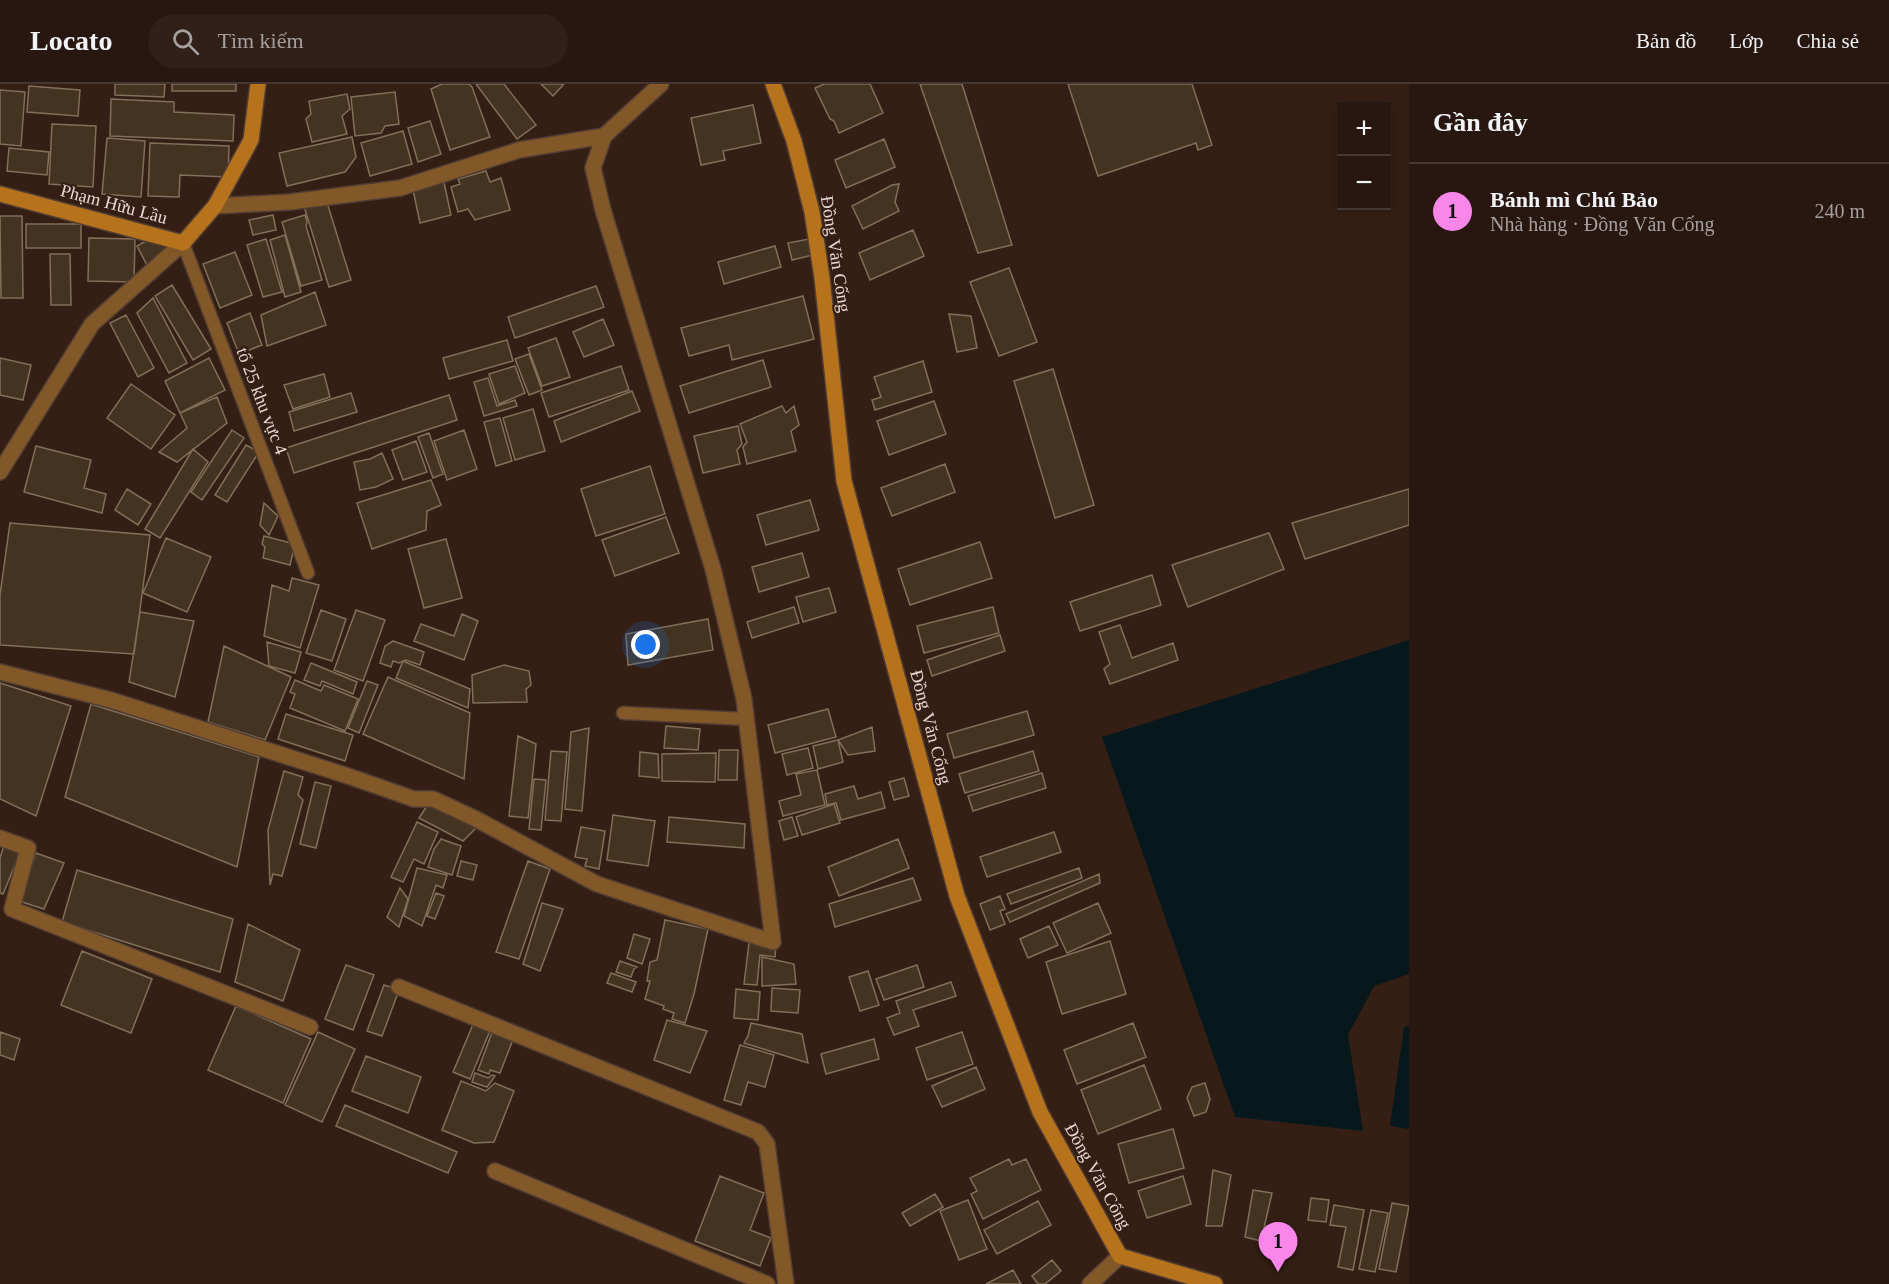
<!DOCTYPE html>
<html lang="vi">
<head>
<meta charset="utf-8">
<style>
  body { margin:0; font-family:Georgia,serif; background:#302019; color:#f1f3f6 }
  .controls { position:absolute; right:18px; top:18px; display:grid; overflow:hidden; border-radius:0px; box-shadow:0 3px 9px #0003 }
  .controls button { width:54px; height:54px; display:grid; place-items:center; padding:0; border:0; border-bottom:2px solid #443630; background:#281710; color:#f1f3f6; font:30px sans-serif }
  .you { position:absolute; left:646px; top:561px; width:21px; height:21px; margin:-15px; border:4px solid #fff; border-radius:50%; background:#1a73e8; box-shadow:0 0 0 9px #1a73e833 }
  .badge { display:grid; place-items:center; width:39px; height:39px; border-radius:50%; background:#f987e9; color:#111; font-size:20px; font-weight:700 }
  .pin { position:absolute; translate:-50% -50px; filter:drop-shadow(0 2px 3px #0008) }
  .pin::after { content:''; position:absolute; top:32px; width:21px; height:18px; background:inherit; clip-path:polygon(0 0,100% 0,50% 100%) }
  .list { margin:0; padding:0; list-style:none }
  h2 { display:flex; justify-content:space-between; align-items:center; height:78px; margin:0; padding:0 24px; font-size:26px }
  h2 small { font-size:20px; font-weight:400; color:#a59f9f }
  .list li { display:grid; grid-template-columns:39px 1fr auto; gap:18px; align-items:center; box-sizing:border-box; height:96px; padding:0 24px; border-top:2px solid #443630 }
  .list b { display:block; font-size:22px; white-space:nowrap }
  .list p { margin:0; font-size:20px; white-space:nowrap; color:#a59f9f }
  .list em { font-size:20px; font-style:normal; color:#a59f9f }
  .icon { flex:none; width:33px; height:33px; fill:none; stroke:currentColor; stroke-width:2; stroke-linecap:round; stroke-linejoin:round }
  .map { position:relative; flex:none; width:1409px; height:1200px; overflow:hidden }
  header { display:flex; align-items:center; gap:36px; box-sizing:border-box; height:84px; padding:0 30px; background:#281710; border-bottom:2px solid #443630 }
  header strong { font-size:28px }
  nav { display:flex; gap:33px; margin-inline-start:auto; font-size:21px }
  .search { width:420px; height:54px; background:#302019; display:flex; align-items:center; gap:15px; box-sizing:border-box; padding:0 21px; border-radius:33px; color:#a59f9f; font-size:22px }
  main { display:flex }
  aside { flex:1; background:#281710 }
  .map>svg:first-child { display:block }
  .water { fill:#06181c }
  .building { fill:#433320; stroke:#816f5a; stroke-width:1.5 }
  .lines { fill:none; stroke-linecap:round; stroke-linejoin:round }
  .lane-casing { stroke:#513d33; stroke-width:15 }
  .street-casing { stroke:#513d33; stroke-width:18 }
  .secondary-casing { stroke:#513d33; stroke-width:18 }
  .lane { stroke:#825829; stroke-width:12 }
  .street { stroke:#825829; stroke-width:15 }
  .secondary { stroke:#b6731c; stroke-width:15 }
  .labels { text-anchor:middle; dominant-baseline:central; stroke-width:4.5; stroke-linejoin:round; paint-order:stroke }
  .street-label { font-size:18px; fill:#e7d8d1; stroke:#351f15 }
</style>
</head>
<body>
<header>
<strong>Locato</strong>
<div class="search"><svg class="icon" aria-label="search" viewBox="0 0 24 24"><circle cx="10" cy="10" r="6"/><path d="M15 15l6 6"/></svg>Tìm kiếm</div>
<nav><a>Bản đồ</a><a>Lớp</a><a>Chia sẻ</a></nav>
</header>
<main>
<div class="map">
<svg width="1409" height="1200" viewBox="0 0 1409 1200">
  <rect width="100%" height="100%" fill="#351f15"/>
  <path class="water" d="M1409,556v334l-35,12 -26,49 15,96 -128,-14 -133,-380z
    M1409,942v103l-19,-3 14,-99z"/>
  <path class="building" d="M115,0h50l-1,13 -49,-2z
    M172,0h64v7h-64z
    M442,0h27l3,3 18,50 -40,13 -19,-61z
    M476,0h28l32,41 -19,14z
    M541,0h23l-11,12z
    M824,0h46l13,29 -44,20 -5,-12 -4,-2 -15,-31z
    M920,0h42l50,161 -34,8z
    M1068,0h124l20,61 -14,5 -2,-7 -98,33z
    M29,2l51,4 -2,26 -51,-4z
    M0,6l25,2 -4,54 -21,-2z
    M395,8l4,32 -14,2 -4,7 -26,3 -4,-39z
    M347,10l3,15 -8,7 5,18 -35,8 -6,-23 5,-5 -2,-13z
    M111,15l63,3v10l60,3 -1,26 -123,-5z
    M753,21l8,38 -38,8 2,9 -24,5 -10,-47z
    M430,37l11,33 -23,8 -10,-34z
    M52,40l44,2 -3,61 -44,-3z
    M403,47l9,33 -42,12 -9,-33z
    M352,53l4,20 -11,15 -58,14 -8,-33z
    M107,54l38,3 -4,56 -39,-3z
    M884,55l11,28 -49,21 -11,-28z
    M150,59l79,3 -1,31 -48,-2 -1,22 -31,-1z
    M9,64l40,4 -2,23 -40,-4z
    M486,87l4,11 11,-4 9,32 -35,10 -7,-11 -10,3 -7,-25 9,-3 -2,-5z
    M443,94l8,37 -31,8 -8,-38z
    M899,100l-4,18 4,9 -36,18 -11,-23 40,-21z
    M324,109l27,87 -22,7 -27,-87z
    M273,131l3,15 -23,5 -4,-15z
    M305,131l2,7 -1,4 16,54 -21,6 -19,-64z
    M0,132h22l1,82h-22z
    M26,140h55v24h-55z
    M913,146l11,26 -54,24 -11,-27z
    M160,149l13,25 -23,13 -13,-25z
    M285,151l16,57 -16,5 -15,-57z
    M89,154l46,1 -1,43 -46,-1z
    M266,155l16,53 -19,5 -16,-52z
    M809,155l4,16 -21,5 -4,-17z
    M775,162l6,21 -57,17 -6,-22z
    M235,168l17,43 -32,13 -17,-44z
    M50,170h20l1,51h-20z
    M1009,184l28,74 -38,14 -29,-74z
    M172,201l39,64 -18,11 -38,-64z
    M596,202l8,21 -89,31 -7,-21z
    M315,208l11,33 -59,21 -6,-31z
    M803,212l11,43 -82,21 -3,-15 -40,11 -8,-28z
    M153,214l34,65 -18,10 -32,-60z
    M250,229l12,32 -23,9 -12,-31z
    M949,230l22,2 6,32 -20,4z
    M126,231l28,53 -16,9 -28,-54z
    M603,235l11,26 -30,12 -11,-25z
    M556,254l14,39 -28,9 -14,-38z
    M507,256l6,21 -64,18 -6,-21z
    M529,270l13,36 -13,5 -14,-36z
    M0,274l31,7 -8,35 -23,-5z
    M209,274l16,32 -45,23 -15,-32z
    M763,276l8,27 -82,26 -9,-27z
    M923,277l9,31 -57,18 -3,-10 9,-3 -7,-20z
    M515,282l10,27 -26,11 -10,-30z
    M621,282l8,24 -80,27 -8,-24z
    M1053,285l41,136 -39,13 -41,-137z
    M324,290l6,23 -37,12 -9,-24z
    M488,294l9,28 18,-6 2,6 -33,10 -10,-34z
    M131,300l44,31 -24,34 -44,-31z
    M632,307l8,20 -79,31 -7,-21z
    M351,309l6,19 -63,19 -5,-19z
    M449,311l8,25 -163,53 -8,-25z
    M217,313l10,26 -50,39 -18,-10 28,-24 -7,-15z
    M934,317l12,33 -57,21 -12,-34z
    M782,322l4,7 8,-7 5,19 -8,6 5,20 -49,13 -4,-17 4,-5 -7,-18z
    M533,325l12,42 -30,9 -12,-42z
    M500,334l12,43 -16,5 -12,-44z
    M738,342l4,18 -5,6 3,14 -37,9 -9,-37z
    M232,346l12,8 -42,62 -11,-8z
    M464,346l13,39 -30,11 -13,-39z
    M429,349l14,41 -10,4 -15,-41z
    M416,357l11,31 -24,8 -11,-30z
    M246,361l13,7 -32,50 -12,-7z
    M36,362l55,14 -7,28 22,6 -4,19 -78,-21z
    M193,365l15,13 -48,76 -15,-9z
    M382,369l11,26 -17,8 -16,3 -6,-28 16,-3z
    M945,380l10,28 -63,24 -11,-28z
    M650,382l15,48 -69,22 -15,-47z
    M431,396l10,25 -14,6 -1,19 -54,19 -15,-46z
    M127,405l24,15 -13,21 -23,-15z
    M1409,405v36l-104,34 -13,-36z
    M810,416l9,30 -53,15 -9,-30z
    M264,419l14,13 -9,19 -9,-10z
    M666,433l13,36 -64,23 -13,-36z
    M10,439l140,12 -16,119 -134,-9v-50z
    M1269,449l15,36 -96,38 -16,-42z
    M264,452l31,8 -5,21 -27,-7 2,-11 -3,-3z
    M166,454l45,19 -24,55 -44,-19z
    M446,455l16,59 -38,10 -16,-59z
    M980,458l12,36 -82,27 -12,-36z
    M802,469l7,24 -50,15 -7,-25z
    M1152,491l9,30 -81,26 -10,-29z
    M292,494l27,7 -19,63 -36,-12 8,-51 17,6z
    M829,504l7,24 -33,10 -7,-25z
    M794,523l5,16 -47,15 -5,-16z
    M993,523l6,26 -75,20 -7,-27z
    M321,526l25,9 -14,42 -26,-8z
    M356,526l29,10 -22,61 -29,-11z
    M140,528l54,9 -19,76 -46,-15z
    M462,530l16,7 -14,39 -50,-19 7,-17 33,12z
    M708,535l5,31 -85,15 -2,-31z
    M1120,541l12,33 41,-15 5,17 -68,24 -6,-15 6,-5 -11,-32z
    M1000,551l5,16 -73,25 -5,-16z
    M393,557l31,11 -4,13 -14,-5 -7,3 -6,-2 -2,6 -11,-4 5,-17z
    M267,558l34,10 -6,21 -26,-7z
    M224,562l67,31 -26,63 -57,-18z
    M403,577l67,28 -2,19 -72,-30z
    M311,579l46,19 -4,12 -31,-13 -2,5 -16,-6z
    M504,581l25,6 2,14 -5,4 1,13 -54,1 -1,-28z
    M388,593l82,36 -6,66 -101,-45z
    M295,596l26,11 3,-6 34,14 -13,32 -55,-23 5,-14 -5,-2z
    M367,597l11,4 -19,48 -11,-5z
    M0,599l71,23 -35,110 -36,-17z
    M91,620l168,53 -22,110 -172,-70z
    M828,625l8,28 -61,16 -7,-28z
    M1027,627l7,24 -80,23 -7,-24z
    M286,630l67,21 -8,26 -67,-22z
    M666,642l34,3 -2,21 -34,-2z
    M872,643l3,24 -27,4 -10,-15z
    M589,644l-7,83 -17,-2 6,-77z
    M518,652l18,8 -8,74 -19,-2z
    M838,656l5,22 -25,7 -5,-23z
    M808,664l5,20 -26,7 -5,-21z
    M719,666h19l-1,30h-19z
    M551,667l16,1 -6,69 -16,-1z
    M1033,667l6,20 -74,22 -6,-19z
    M640,668l18,2 1,24 -20,-2z
    M716,669l-1,29 -53,-1v-27z
    M817,686l8,35 -42,11 -4,-15 22,-6 -5,-21z
    M284,687l19,6 -5,18 5,5 -21,76 -9,-2 -3,11 -2,-55z
    M1042,689l4,15 -73,23 -5,-15z
    M904,694l5,18 -15,4 -5,-18z
    M534,695l12,1 -5,50 -12,-1z
    M315,698l16,4 -15,62 -16,-4z
    M854,702l4,13 23,-7 4,16 -44,12 -5,-17 -9,2 -2,-11z
    M432,714l49,25 -18,18 -44,-23z
    M834,720l6,19 -38,12 -6,-18z
    M613,731l42,6 -7,45 -41,-6z
    M669,733l76,7 -1,24 -77,-6z
    M792,733l6,19 -14,4 -5,-19z
    M417,738l21,10 -14,32 -10,-5 -11,23 -12,-5z
    M581,743l24,4 -6,38 -14,-3 2,-7 -12,-2z
    M1054,748l7,20 -74,25 -7,-20z
    M441,755l20,7 -9,29 -24,-8 6,-18z
    M898,755l11,29 -70,28 -11,-29z
    M5,758l17,6 -19,46 -3,-1v-35z
    M36,769l28,10 -20,46 -25,-8z
    M461,777l16,4 -4,15 -16,-4z
    M528,777l22,8 -31,90 -23,-7z
    M417,784l30,7 -4,13 -7,-3 -14,41 -18,-10z
    M1079,784l3,10 -71,26 -4,-10z
    M77,786l156,49 -13,53 -158,-50z
    M1099,790l1,9 -90,39 -4,-8z
    M913,794l8,22 -86,27 -6,-23z
    M400,804l8,11 -9,28 -12,-10z
    M436,809l8,3 -9,23 -8,-3z
    M1000,812l5,13 -5,2 5,13 -15,6 -10,-26z
    M542,819l21,6 -23,62 -17,-7z
    M1098,819l13,30 -44,20 -14,-30z
    M665,836l43,9 -14,65 -9,29 -13,-4 2,-6 -11,-4 1,-3 -19,-7 5,-18h-3l3,-19 7,-2z
    M248,840l52,26 -17,51 -48,-19z
    M1049,842l9,19 -30,13 -8,-19z
    M634,850l16,5 -8,25 -15,-6z
    M1110,857l16,53 -64,20 -16,-52z
    M749,859l27,2 -1,12 -15,-2 -3,30 -13,-1z
    M82,867l70,28 -21,54 -70,-28z
    M762,873l32,7 2,20 -34,2z
    M620,877l17,6 -3,2 -3,8 -15,-5z
    M346,881l28,10 -21,55 -28,-11z
    M917,881l7,22 -40,13 -8,-21z
    M868,887l11,34 -19,6 -11,-34z
    M611,889l25,9 -4,10 -25,-9z
    M951,898l5,14 -43,14 6,16 -25,9 -7,-17 13,-5 -4,-12z
    M384,901l15,5 -17,46 -15,-5z
    M772,904l28,2 -2,23 -27,-2z
    M736,905l24,3 -2,28 -24,-2z
    M236,922l75,33 -28,64 -75,-33z
    M667,936l40,11 -17,42 -36,-13z
    M474,938l10,4 5,7 -19,46 -17,-7z
    M751,939l51,11 6,29 -64,-20 4,-7z
    M1133,939l13,34 -69,27 -13,-34z
    M493,946l21,7 -14,36 -10,-3 -1,4 -11,-4z
    M0,948l20,7 -6,21 -14,-5z
    M318,948l37,17 -33,73 -37,-17z
    M962,948l11,32 -46,16 -11,-32z
    M874,955l5,20 -53,15 -5,-20z
    M740,961l34,10 -9,32 -17,-5 -7,23 -17,-5z
    M366,972l55,21 -13,36 -56,-22z
    M1144,981l17,44 -63,25 -17,-44z
    M976,983l9,22 -43,18 -10,-21z
    M475,989l13,5 4,-3 3,1 -8,11 -15,-5z
    M461,997l25,10 9,-8 19,8 -20,51 -20,1 -32,-13z
    M1205,999l5,16 -4,13 -12,4 -7,-18 5,-11z
    M345,1021l112,47 -9,21 -112,-47z
    M1173,1045l11,39 -55,15 -11,-39z
    M1009,1075l3,6 14,-6 15,31 -58,29 -12,-25 6,-3 -7,-13z
    M1213,1086l18,5 -9,51h-16z
    M720,1092l44,17 -14,37 21,8 -11,28 -65,-25z
    M1183,1092l8,28 -44,14 -9,-27z
    M1253,1106l19,3 -11,48 -16,-4z
    M935,1110l8,13 -33,19 -8,-13z
    M1311,1114l18,2 -3,22 -18,-2z
    M968,1116l19,49 -28,11 -19,-49z
    M1038,1117l13,24 -54,29 -13,-24z
    M1392,1119l17,3 -13,66 -17,-3z
    M1334,1121l30,5 -11,60 -15,-3 8,-40 -16,-2z
    M1371,1126l17,3 -13,59 -16,-3z
    M1052,1176l9,11 -16,13h-7l-6,-8z
    M1013,1186l8,14h-35z"/>
  <g class="lines">
    <g class="lane-casing">
      <path id="lane" d="M183,159l125,330
        M623,629l123,6"/>
    </g>
    <g class="street-casing">
      <path id="street" d="M215,122l75,-4 110,-14 119,-38 85,-14
        M0,388l92,-148 91,-81
        M0,588l111,28 240,77 63,22h19l43,20 121,65 176,58 -29,-243 -31,-130 -110,-359 -10,-42 11,-32 57,-52
        M0,754l28,10 -16,61 298,118
        M399,903l359,145 9,12 19,140
        M495,1087l272,113
        M1090,1200l30,-28"/>
    </g>
    <g class="secondary-casing">
      <path id="secondary" d="M773,0l21,57 18,71 10,66 22,203 113,415 83,216 80,144 95,28
        M0,110l183,49 32,-37 36,-66 7,-56"/>
    </g>
    <use href="#lane" class="lane"/>
    <use href="#street" class="street"/>
    <use href="#secondary" class="secondary"/>
  </g>
  <g class="labels">
    <g class="street-label">
      <text transform="translate(114 120) rotate(15)">Phạm Hữu Lầu</text>
      <text transform="translate(836 170) rotate(81)">Đồng Văn Cống</text>
      <text transform="translate(262 317) rotate(69)">tổ 25 khu vực 4</text>
      <text transform="translate(931 643) rotate(75)">Đồng Văn Cống</text>
      <text transform="translate(1098 1092) rotate(61)">Đồng Văn Cống</text>
    </g>
  </g>
</svg>
<div class="controls">
<button>+</button>
<button>−</button>
</div>
<div class="you"></div>
<div class="pin badge" style="left:1278px;top:1188px">1</div>
</div>
<aside>
<h2>Gần đây<small></small></h2>
<ul class="list">
<li><span class="badge">1</span><div><b>Bánh mì Chú Bảo</b><p>Nhà hàng · Đồng Văn Cống</p></div><em>240 m</em></li>
</ul>
</aside>
</main>
</body>
</html>
